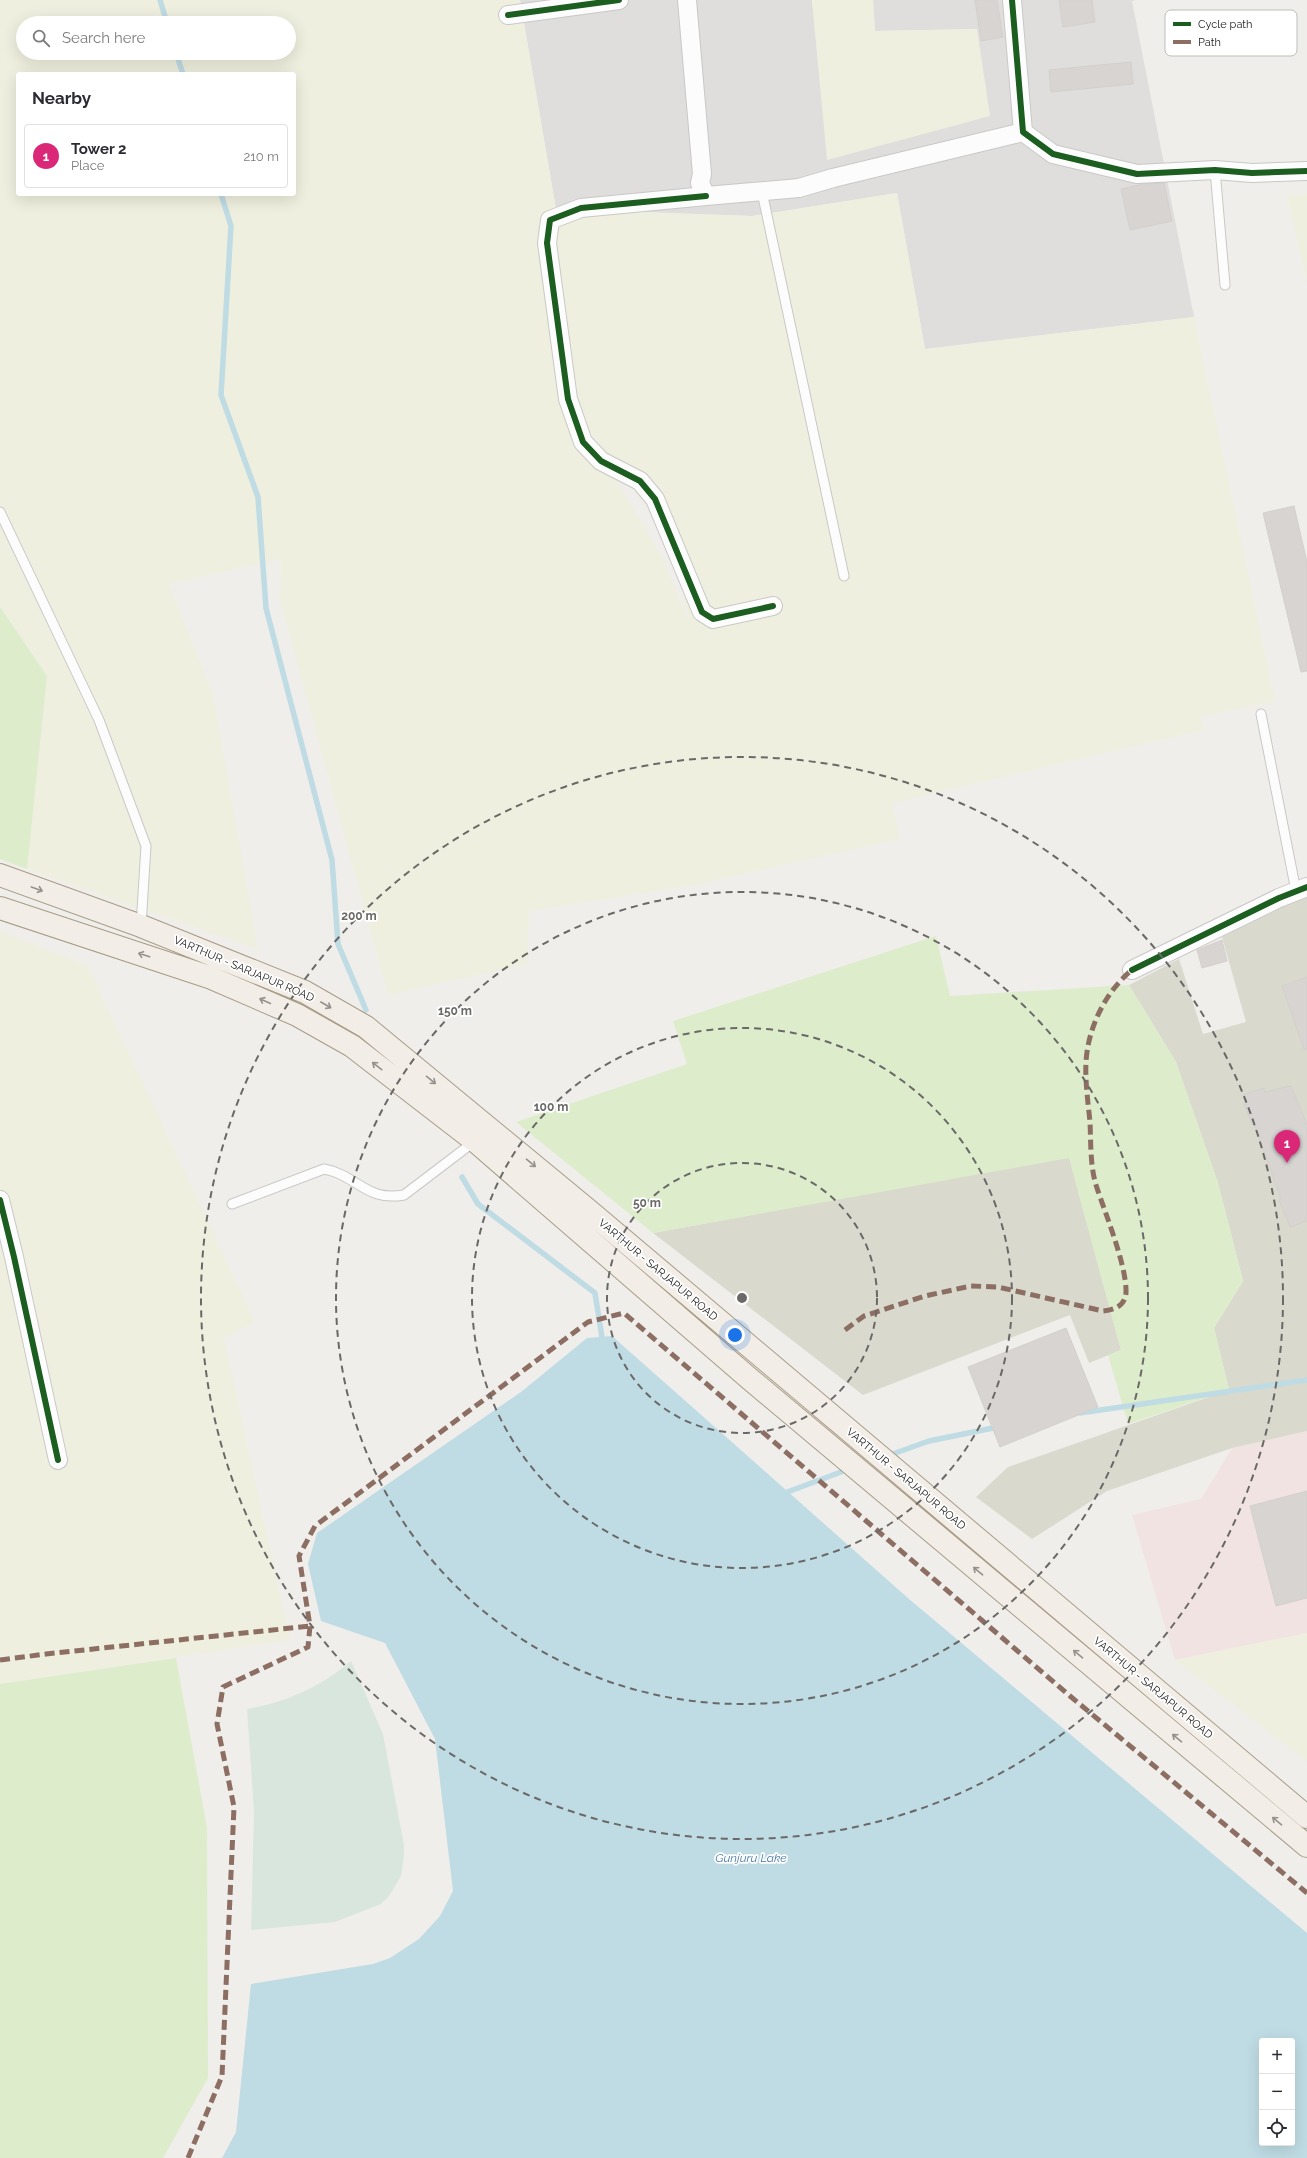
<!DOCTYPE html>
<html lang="en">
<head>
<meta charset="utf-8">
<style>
  body { margin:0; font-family:Raleway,sans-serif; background:#f2f2f3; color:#2b2b33 }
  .controls { position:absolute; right:12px; bottom:12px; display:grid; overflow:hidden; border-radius:4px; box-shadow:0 4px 16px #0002 }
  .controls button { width:36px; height:36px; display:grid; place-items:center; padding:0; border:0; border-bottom:1px solid #e1e1e2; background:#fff; color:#2b2b33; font:20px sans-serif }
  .you { position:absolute; left:735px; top:1335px; width:14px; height:14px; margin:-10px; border:3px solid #fff; border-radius:50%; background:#1a73e8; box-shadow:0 0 0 6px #1a73e833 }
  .badge { display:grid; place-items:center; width:26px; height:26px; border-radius:50%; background:#db2777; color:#fff; font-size:13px; font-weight:700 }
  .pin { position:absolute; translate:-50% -33px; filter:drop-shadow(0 1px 2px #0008) }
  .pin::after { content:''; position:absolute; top:21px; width:14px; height:12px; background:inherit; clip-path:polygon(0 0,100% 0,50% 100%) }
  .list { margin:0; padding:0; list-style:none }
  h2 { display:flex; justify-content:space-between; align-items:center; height:52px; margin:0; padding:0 16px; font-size:17px }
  h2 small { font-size:13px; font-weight:400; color:#7c7c81 }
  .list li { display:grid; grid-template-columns:26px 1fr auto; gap:12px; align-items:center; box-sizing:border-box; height:64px; margin:0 8px 8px; padding:0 8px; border:1px solid #e1e1e2; border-radius:4px }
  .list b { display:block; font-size:15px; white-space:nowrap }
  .list p { margin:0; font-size:13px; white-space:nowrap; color:#7c7c81 }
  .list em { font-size:13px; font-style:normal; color:#7c7c81 }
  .icon { flex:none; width:22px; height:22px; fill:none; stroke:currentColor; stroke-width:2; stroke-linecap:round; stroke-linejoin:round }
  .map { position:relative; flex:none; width:1307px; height:2158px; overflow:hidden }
  .search { position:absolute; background:#fff; box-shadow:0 4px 16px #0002; left:16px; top:16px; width:280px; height:44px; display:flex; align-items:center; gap:10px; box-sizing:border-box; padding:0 14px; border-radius:22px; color:#7c7c81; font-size:15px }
  .panel { position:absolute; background:#fff; box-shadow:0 4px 16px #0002; left:16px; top:72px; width:280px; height:124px; border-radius:4px }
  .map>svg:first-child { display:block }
  .residential { fill:#dfdedc }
  .commercial { fill:#f1e3e1 }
  .construction { fill:#d9d9cd }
  .farmland { fill:#efefdf; fill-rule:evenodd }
  .grass { fill:#ddeccb }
  .wetland { fill:#d9e6de }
  .water { fill:#bfdbe3; fill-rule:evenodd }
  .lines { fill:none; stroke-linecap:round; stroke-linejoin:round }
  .stream { stroke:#bfdbe3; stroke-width:5.5 }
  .building { fill:#d7d4d2; stroke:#d3d0cc }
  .lane-casing { stroke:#c9c8c7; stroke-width:11 }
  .street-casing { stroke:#c9c8c7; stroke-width:20 }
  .primary-casing { stroke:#a79c86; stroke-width:24 }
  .lane { stroke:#fdfcfc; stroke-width:9 }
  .street { stroke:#fdfcfc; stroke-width:18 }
  .primary { stroke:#f3ede7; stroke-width:22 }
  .quiet { stroke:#8d6e63; stroke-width:5; stroke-dasharray:10 5; stroke-linecap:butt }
  .cycleway-casing { stroke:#fff; stroke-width:8 }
  .cycleway { stroke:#1b5e20; stroke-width:6 }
  .oneway { stroke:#95928e }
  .ring { fill:none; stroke:#6a6968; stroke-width:2; stroke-dasharray:7 5 }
  .labels { text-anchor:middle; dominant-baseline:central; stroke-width:3.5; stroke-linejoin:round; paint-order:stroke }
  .street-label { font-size:11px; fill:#222; stroke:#fff }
  .water-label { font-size:12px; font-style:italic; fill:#4a7aab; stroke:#fff }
  .key { fill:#fff; stroke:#bdbdbd; stroke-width:1 }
  .key-label { font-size:11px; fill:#222 }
  .centre { fill:#6a6968; stroke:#fff; stroke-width:2 }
  .ring-label { font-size:12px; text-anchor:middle; font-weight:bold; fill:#6a6968; stroke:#fff; stroke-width:3.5; stroke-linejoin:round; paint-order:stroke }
</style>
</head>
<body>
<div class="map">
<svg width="1307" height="2158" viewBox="0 0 1307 2158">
  <rect width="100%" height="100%" fill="#f0eeeb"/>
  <path class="residential" d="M520,0h292l16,160 149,-131 -102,2 -2,-31h263l-4,1 62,316 -269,32 -28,-156 -145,23 -196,-7z"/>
  <path class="commercial" d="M1307,1431v202l-132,27 -43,-145 69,-16 31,-51z"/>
  <path class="construction" d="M1307,894v537l-75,17 -125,43 -75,48 -56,-42 32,-30 221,-77 -15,-62 29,-47 -25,-98 -42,-121 -47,-77 50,-26 24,75 43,-12 -24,-85z
    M1069,1157l52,193 -32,13 -19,-48 -207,80 -210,-162z"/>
  <path class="farmland" d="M0,0h520l36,209 196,7 145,-23 28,156 269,-32 81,384 -75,16 3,13 -311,73 8,36 -206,46 -165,26 -2,53 -139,31 -108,-395 1,-41 -112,25 44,110 45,255 -231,-80 20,-193 -47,-69zM23,23h266v30h-266zM18,74h276v120h-276zM577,416l91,114 22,94 -29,-69z
    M812,0h61l2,31 102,-2 13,87 -163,44z
    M1307,193v91l-20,-88z
    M0,931l88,35 167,356 -31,16 66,302 -290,44z
    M1307,1633v128l-132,-101z"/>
  <path class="grass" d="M0,607l47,69 -20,193 -27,-10z
    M936,936l14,60 179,-11 47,77 42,121 25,98 -29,47 15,62 -101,34 -20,-69 13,-5 -52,-192 -416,75 -137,-111 171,-58 -14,-43z
    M176,1658l31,170 1,250 -45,80h-163v-474z"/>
  <path class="wetland" d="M351,1661l32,73 21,111v10l-3,21 -12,20 -8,8 -46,18 -84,8 3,-118 -7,-103c40,-7 73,-22 104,-48z"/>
  <path class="water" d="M612,1336l297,263 398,334v225h-1085l14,-26 15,-148 122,-20 17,-6 29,-19 21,-23 13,-25 -18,-152 -50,-96 -64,-22 -13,-57 9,-31 204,-141 66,-54zM1262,2041h30v102h-30z"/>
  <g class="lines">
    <path class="stream" d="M160,0l7,23
      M176,53l7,21
      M221,194l10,32 -10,169 37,102 8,111 66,252 6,84 28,66
      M462,1177l16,27 117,89 8,51
      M1080,1413l227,-33
      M887,1456l42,-15 69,-14
      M782,1494l67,-25"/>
  </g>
  <path class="building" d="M975,0h22l6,37 -22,4z
    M1059,0h33l3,22 -32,5z
    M1131,62l2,22 -82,8 -2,-22z
    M1164,183l8,38 -42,9 -9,-41 22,-5z
    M1294,506l13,56v109l-6,1 -38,-159z
    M1222,940l5,21 -25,7 -5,-18z
    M1307,977v72h-3l-22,-63z
    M1291,1086l16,39v96l-17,6 -11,-27 2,-1 -27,-75h-2l-8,-21h1l-2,-8 21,-7 1,4z
    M1066,1328l32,79 -98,40 -32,-80z
    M1307,1491v107l-31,8 -26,-100z"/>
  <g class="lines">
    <g class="lane-casing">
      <path id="lane" d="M1215,170l10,115
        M762,192l82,384
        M0,512l99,208 47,126 -5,80
        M1261,714l35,177
        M232,1204l92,-35c33,6 42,33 80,26l71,-54"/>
    </g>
    <g class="street-casing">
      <path id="street" d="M687,0l15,174 -2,9 6,13 93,-8 34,-10 190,-46
        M1012,0l11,132 30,22 84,20 78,-4 37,3 55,-2
        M508,15l111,-15
        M706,196l-125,12 -31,12 -3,23 21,156 15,43 18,19 39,20 15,18 47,113 11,7 60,-13
        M1132,970l147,-72 28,-11
        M0,1200l14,57 44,203"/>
    </g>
    <g class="primary-casing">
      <path id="primary" d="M0,875l141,51 164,66 61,35 222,183 719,607
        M0,908l209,69 88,38 55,31 123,95 276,239 556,466"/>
    </g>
    <use href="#lane" class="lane"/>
    <use href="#street" class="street"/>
    <use href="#primary" class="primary"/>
    <path class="quiet" d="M845,1330l19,-14 61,-20 46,-10 27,1 105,24c11,-1 22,-5 23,-18 1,-27 -21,-80 -30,-108 -6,-20 -5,-42 -6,-63 -2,-20 -5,-41 -4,-60 2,-35 20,-71 46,-92
      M0,1660l46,-6 264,-28
      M188,2158l34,-82 12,-269 -17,-83 6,-37 85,-40 2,-21 -11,-70 16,-30 273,-204 36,-9 446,383 237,197"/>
    <g class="cycleway-casing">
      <path id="cycleway" d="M1012,0l11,132 30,22 84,20 78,-4 37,3 55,-2
        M508,15l111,-15
        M706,196l-125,12 -31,12 -3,23 21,156 15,43 18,19 39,20 15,18 47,113 11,7 60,-13
        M1132,970l147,-72 28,-11
        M0,1200l14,57 44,203"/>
    </g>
    <use href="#cycleway" class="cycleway"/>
  </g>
  <defs><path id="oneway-shaft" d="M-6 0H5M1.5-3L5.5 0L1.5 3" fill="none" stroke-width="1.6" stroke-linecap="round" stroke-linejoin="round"/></defs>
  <g class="oneway">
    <use href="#oneway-shaft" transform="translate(37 889) rotate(20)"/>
    <use href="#oneway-shaft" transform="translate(144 955) rotate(-162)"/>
    <use href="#oneway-shaft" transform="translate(265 1001) rotate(-156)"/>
    <use href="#oneway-shaft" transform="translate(326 1005) rotate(30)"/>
    <use href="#oneway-shaft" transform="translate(377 1066) rotate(-142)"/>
    <use href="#oneway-shaft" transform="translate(431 1080) rotate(39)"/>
    <use href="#oneway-shaft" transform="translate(531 1163) rotate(40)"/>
    <use href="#oneway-shaft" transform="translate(978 1571) rotate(-140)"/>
    <use href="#oneway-shaft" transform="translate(1078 1654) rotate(-140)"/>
    <use href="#oneway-shaft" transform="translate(1177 1738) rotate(-140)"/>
    <use href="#oneway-shaft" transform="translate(1277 1821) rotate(-140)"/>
  </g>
  <g class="ring">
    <circle cx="742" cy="1298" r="135"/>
    <circle cx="742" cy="1298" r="270"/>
    <circle cx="742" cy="1298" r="406"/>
    <circle cx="742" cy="1298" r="541"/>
  </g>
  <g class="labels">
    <g class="street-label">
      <text transform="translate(244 969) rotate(23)">VARTHUR - SARJAPUR ROAD</text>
      <text transform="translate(658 1270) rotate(40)">VARTHUR - SARJAPUR ROAD</text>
      <text transform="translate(906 1479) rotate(40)">VARTHUR - SARJAPUR ROAD</text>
      <text transform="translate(1153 1688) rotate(40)">VARTHUR - SARJAPUR ROAD</text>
    </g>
    <g class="water-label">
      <text x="751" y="1858">Gunjuru Lake</text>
    </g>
  </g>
  <rect x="1165" y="10" width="132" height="46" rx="6" class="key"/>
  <rect x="1173" y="22" width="18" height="4" fill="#1b5e20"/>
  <rect x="1173" y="40" width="18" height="4" fill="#8d6e63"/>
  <g class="key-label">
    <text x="1198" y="28">Cycle path</text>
    <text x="1198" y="46">Path</text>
  </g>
  <circle cx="742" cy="1298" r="6" class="centre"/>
  <g class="ring-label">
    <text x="359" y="920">200 m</text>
    <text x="455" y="1015">150 m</text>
    <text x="551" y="1111">100 m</text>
    <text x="647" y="1207">50 m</text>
  </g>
</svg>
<div class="controls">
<button>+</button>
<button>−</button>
<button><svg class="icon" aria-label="locate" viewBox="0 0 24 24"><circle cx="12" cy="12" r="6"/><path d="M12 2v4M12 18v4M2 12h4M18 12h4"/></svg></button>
</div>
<div class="you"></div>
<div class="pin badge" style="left:1287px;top:1163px">1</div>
<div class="search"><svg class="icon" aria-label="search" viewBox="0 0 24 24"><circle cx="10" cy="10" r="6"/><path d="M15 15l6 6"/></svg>Search here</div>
<section class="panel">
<h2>Nearby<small></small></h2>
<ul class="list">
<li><span class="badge">1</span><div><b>Tower 2</b><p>Place</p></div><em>210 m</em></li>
</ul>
</section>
</div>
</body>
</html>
